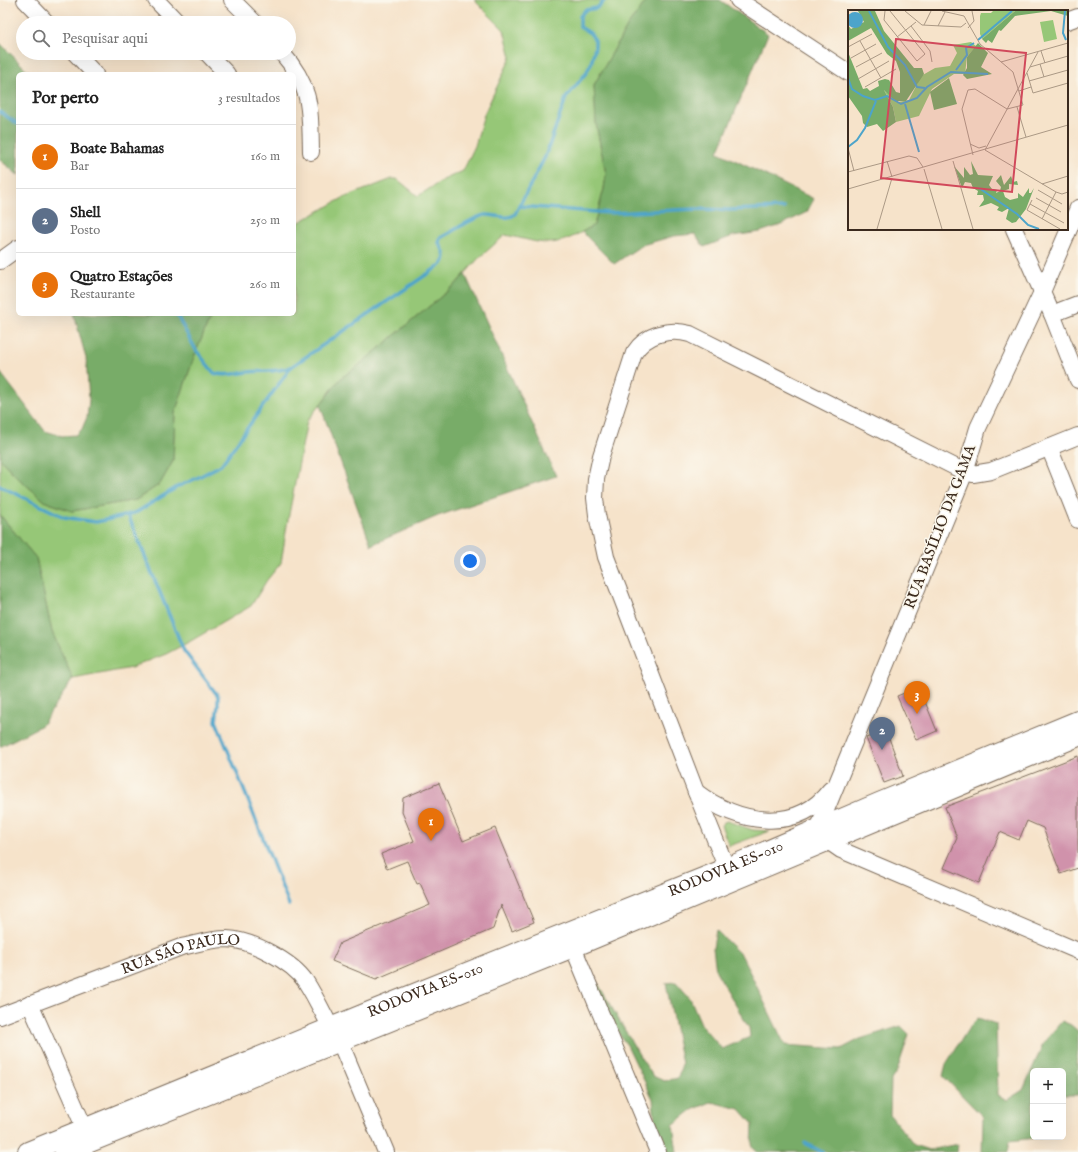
<!DOCTYPE html>
<html lang="pt">
<head>
<meta charset="utf-8">
<style>
  body { margin:0; font-family:"IM FELL English",serif; background:#f2f2f2; color:#222 }
  .controls { position:absolute; right:12px; bottom:12px; display:grid; overflow:hidden; border-radius:6px; box-shadow:0 4px 16px #0002 }
  .controls button { width:36px; height:36px; display:grid; place-items:center; padding:0; border:0; border-bottom:1px solid #e0e0e0; background:#fff; color:#222; font:20px sans-serif }
  .you { position:absolute; left:470px; top:561px; width:14px; height:14px; margin:-10px; border:3px solid #fff; border-radius:50%; background:#1a73e8; box-shadow:0 0 0 6px #1a73e833 }
  .badge { display:grid; place-items:center; width:26px; height:26px; border-radius:50%; background:#0b8043; color:#fff; font-size:13px; font-weight:700 }
  .pin { position:absolute; translate:-50% -33px; filter:drop-shadow(0 1px 2px #0008) }
  .pin::after { content:''; position:absolute; top:21px; width:14px; height:12px; background:inherit; clip-path:polygon(0 0,100% 0,50% 100%) }
  .list { margin:0; padding:0; list-style:none }
  h2 { display:flex; justify-content:space-between; align-items:center; height:52px; margin:0; padding:0 16px; font-size:17px }
  h2 small { font-size:13px; font-weight:400; color:#767676 }
  .list li { display:grid; grid-template-columns:26px 1fr auto; gap:12px; align-items:center; box-sizing:border-box; height:64px; padding:0 16px; border-top:1px solid #e0e0e0 }
  .list b { display:block; font-size:15px; white-space:nowrap }
  .list p { margin:0; font-size:13px; white-space:nowrap; color:#767676 }
  .list em { font-size:13px; font-style:normal; color:#767676 }
  .icon { flex:none; width:22px; height:22px; fill:none; stroke:currentColor; stroke-width:2; stroke-linecap:round; stroke-linejoin:round }
  .map { position:relative; flex:none; width:1078px; height:1152px; overflow:hidden }
  .search { position:absolute; background:#fff; box-shadow:0 4px 16px #0002; left:16px; top:16px; width:280px; height:44px; display:flex; align-items:center; gap:10px; box-sizing:border-box; padding:0 14px; border-radius:22px; color:#767676; font-size:15px }
  .panel { position:absolute; background:#fff; box-shadow:0 4px 16px #0002; left:16px; top:72px; width:280px; height:244px; border-radius:6px }
  .map>svg:first-child { display:block }
  .green { fill:#96c777; stroke:#68784a }
  .forest { fill:#78ac68; stroke:#5a6b43 }
  .lines { fill:none; stroke-linecap:round; stroke-linejoin:round }
  .stream { stroke:#4da4ca; stroke-width:3.5 }
  .building { fill:#d092ab }
  .minor-casing { stroke:#7c6b5a; stroke-width:18 }
  .major-casing { stroke:#7c6b5a; stroke-width:22 }
  .minor { stroke:#fff; stroke-width:16 }
  .major { stroke:#fff; stroke-width:20 }
  .labels { text-anchor:middle; dominant-baseline:central; stroke-width:3; stroke-linejoin:round; paint-order:stroke }
  .street-label { font-size:15px; fill:#3b2a1e; stroke:#fbf7ec }
  .inset-river { fill:none; stroke:#4da4ca; stroke-width:2 }
  .inset-road { fill:none; stroke:#ab9985; stroke-width:1 }
  .view { fill:#d1495b; fill-opacity:0.15; stroke:#d1495b; stroke-width:2 }
  .inset-edge { fill:none; stroke:#3b2a1e; stroke-width:2 }
</style>
</head>
<body>
<div class="map">
<svg width="1078" height="1152" viewBox="0 0 1078 1152">
  <rect width="100%" height="100%" fill="#fbf7ec"/>
  <filter id="ink" filterUnits="userSpaceOnUse"><feTurbulence type="fractalNoise" baseFrequency=".025" numOctaves="2"/><feDisplacementMap in="SourceGraphic" scale="8" xChannelSelector="R" yChannelSelector="G"/><feConvolveMatrix kernelMatrix="1 2 1 2 8 2 1 2 1" color-interpolation-filters="sRGB"/></filter>
  <filter id="wash" filterUnits="userSpaceOnUse"><feTurbulence type="fractalNoise" baseFrequency=".012" numOctaves="4" result="noise"/><feDisplacementMap in="SourceGraphic" scale="16" xChannelSelector="R" yChannelSelector="G"/><feGaussianBlur stdDeviation="0.9" result="paint"/><feColorMatrix in="noise" values="0 0 0 0 0 0 0 0 0 0 0 0 0 0 0 0 0 1.4 0 .05"/><feComposite in="paint" operator="in"/></filter>
  <g filter="url(#wash)">
    <rect width="100%" height="100%" fill="#f6e3ca"/>
    <path class="green" d="M474,0h173l-19,25 -34,60 2,39 10,50 -2,15 -10,36c-15,9 -31,19 -49,18 -13,-1 -27,-6 -40,-8l-27,24 -22,25 -98,82 -17,12 -34,43 -20,104 -6,38 -14,17 -16,26 -62,36 -23,12 -35,14 -58,11 -21,-47 -16,-74 -36,-43v-56l18,19 28,24 26,9 64,-11 24,-16 13,-23 2,-48 19,-56 14,-34 6,-9h80v-89l49,-27 49,-19h5l21,17 25,-16 20,-9 12,-25 9,-32 27,-57 -7,-27z
      M727,821l26,9 17,1 -41,15 -8,-21 3,-3z"/>
    <path class="forest" d="M647,0h73l48,34 -50,118 96,47 -7,13 -26,13 -21,7 -27,4 -29,11 -9,-13 -21,2 -32,9 -28,19 -32,-32 12,-7 10,-36 2,-15 -10,-50 -2,-39 34,-60z
      M0,43l31,31h-13v101l-18,-15z
      M465,274l91,202 -118,40 -67,29 -51,-140 21,-27 17,-12 98,-82z
      M74,314h140l-6,9 -14,34 -19,56 -2,48 -13,23 -24,16 -64,11 -26,-9 -28,-24 -18,-19v-87l45,59 17,5 14,-1 6,-6 5,-12 2,-17 -3,-42z
      M0,515l36,43 16,74 21,47 -31,46 -42,22z
      M716,930l26,26 43,89 56,4 19,-10 41,-13 8,8 -12,37 -6,9 -1,35 24,30 15,5 29,-6 -1,8h-200l-5,-7 1,-21 -13,-15 -29,-7 -19,8 -19,15 4,27h-20l-6,-5 4,-23 -2,-25 -26,-54 -44,-57 4,-10 10,4 44,76 12,18 11,5 14,-3 4,-14 -16,-81 10,-1 14,16 12,28 20,23 28,-12 -1,-9 -33,-57 -3,-23z
      M978,1018l18,6 2,71 9,5 16,-10 21,-48 18,-21 9,4 7,6v19l-2,15h2v30h-15v-24h-30v66h9l-32,4 -2,11h-26l1,-35 -40,-41 3,-12 24,-38z"/>
    <g class="lines">
      <path class="stream" d="M0,112l18,12
        M519,206l91,7 86,-4 33,1 55,-2
        M176,314l20,36 18,23c11,4 23,0 34,-1 16,-2 27,1 43,-5
        M0,486l64,31 6,1 26,4 24,-5 17,-5 42,-26 16,-7 26,-14 70,-98 151,-103c6,-7 1,-15 -3,-21l1,-5c12,-6 33,-21 45,-23 9,-1 23,6 30,-1l30,-57 21,-59 20,-25 5,-9 4,-17v-7l-5,-7 -10,-6v-11l5,-6 12,-2 8,-8
        M128,515l56,136 34,45v9l-2,16 34,84 39,100
        M805,1143l17,9"/>
    </g>
    <g id="blocks">
      <path class="building" d="M919,687l18,44 -21,9 -19,-44z
        M886,730l17,46 -19,7 -18,-45z
        M1078,756v112l-17,6 -18,-46 -16,-7 -8,19 -19,-8 -21,51 -35,-15 13,-30 -12,-31z
        M439,783l24,58 32,-13 39,94 -22,9 -11,-26 -8,24 -117,50 -44,-18 8,-18 90,-38 -10,-22 -3,1 -10,-23 -20,8 -6,-15 33,-13 -12,-29 1,-14z"/>
    </g>
  </g>
  <g filter="url(#ink)">
    <use href="#blocks" fill-opacity="0" stroke="#7c6b5a" stroke-width="1"/>
    <g class="lines">
      <g class="minor-casing">
        <g id="minor">
          <path d="M25,0l22,23"/>
          <path d="M156,0l22,23"/>
          <path d="M232,0l23,23"/>
          <path d="M738,0l111,73"/>
          <path d="M1067,21l11,-4"/>
          <path d="M75,53l20,21"/>
          <path d="M207,53l20,21"/>
          <path d="M282,53c30,34 28,56 29,99"/>
          <path d="M1078,208l-36,84 -64,136 -13,44 -144,350 7,19 13,9 237,101"/>
          <path d="M1014,229l38,85 26,66"/>
          <path d="M0,261l18,-13"/>
          <path d="M1052,314l26,-10"/>
          <path d="M1049,447l29,73"/>
          <path d="M696,792c40,30 99,44 134,-2"/>
          <path d="M731,879l-35,-87 -90,-235 -9,-42 -2,-17 1,-19 5,-23 33,-103c12,-19 35,-25 56,-19l275,138 8,2 18,-3 87,-35"/>
          <path d="M573,947l85,205"/>
          <path d="M30,1004l55,125"/>
          <path id="s1" d="M0,1016l181,-69c15,-3 30,-8 46,-8 24,1 65,22 79,43 9,14 17,31 25,46"/>
          <path d="M340,1042l46,110"/>
        </g>
      </g>
      <g class="major-casing">
        <g id="major">
          <path id="s2" d="M28,1152l339,-139 351,-141 161,-69 199,-82"/>
          <path d="M65,1152l508,-205 505,-211"/>
        </g>
      </g>
      <use href="#minor" class="minor"/>
      <use href="#major" class="major"/>
    </g>
  </g>
  <g class="labels">
    <g class="street-label">
      <text transform="translate(940 527) rotate(-69)">RUA BASÍLIO DA GAMA</text>
      <text stroke="none"><textPath href="#s2" startOffset="753">RODOVIA ES-010</textPath></text>
      <text stroke="none"><textPath href="#s1" startOffset="192">RUA SÃO PAULO</textPath></text>
      <text stroke="none"><textPath href="#s2" startOffset="429">RODOVIA ES-010</textPath></text>
    </g>
  </g>
  <g transform="translate(848 10)">
    <rect width="220" height="220" fill="#f6e3ca"/>
    <path d="M145,1h22l-33,28 -2,-5v-18l1,-3h10zM205,10l4,19 -13,3 -4,-20zM123,32l5,4 -9,11 -2,17h-11l-22,15 -13,27 -23,6 -3,-15 -9,-17 14,12 11,-2 12,-24 14,-8 15,-2 7,-13 -4,-8z" fill="#96c777"/>
    <path d="M10,1h17l9,20 30,37h8l2,6 -18,27h-11l-11,-11 9,17 3,15 -13,9 -6,-7 -10,3 -4,-4 -1,-7 -14,-20v-44l15,37 4,-1 3,3 9,-5 -1,-5 7,-2 4,1 7,12 4,1v-21l-4,-11 -9,-7 -16,-26 -23,13v-16l3,4 13,-7zM167,1h53v5l-17,-5 -36,5 -14,15 -2,-1 -7,13 -4,-3 -2,3 -4,-4zM130,33l10,10 -7,14 11,7 -25,5 -4,-4 4,-7v-11zM101,68l8,26 -23,6 -4,-18zM123,151l7,14 15,1 -4,9 3,4 5,1 -1,3 4,-2 1,-4 -5,-6 5,-6 3,10 7,-9 2,6 4,-1 1,4 -9,-1v5l-6,2 2,6 5,3 8,-2v-5l5,4 6,-9v5h2l3,-5 -8,21 -10,13 -4,1 -6,-4 3,-11 -7,4 -5,-2 2,-3 -8,-4 -12,4 5,-7 -1,-5h-6l1,-4 -5,-3 -2,-5 -6,-1 -3,6 -8,-22 10,12v-11l6,8 3,-1z" fill="#78ac68"/>
    <path d="M-1 10a8 8 0 1 1 16 0a8 8 0 1 1-16 0Z" fill="#4da4ca"/>
    <path class="inset-river" d="M21,1l19,36 17,18 12,22 8,1M217,1l-2,22 3,7M130,30l34,-29M108,60l11,-15 -1,-7 8,-5M0,68l4,11 11,7 12,4 12,-4 14,8 16,-6 10,-11 24,-15 37,2M57,94l14,48M0,137l9,-7 8,-12 11,-27M131,178l38,26 11,11 11,4"/>
    <path class="inset-road" d="M37,1l-1,9 33,41 8,-7 -35,-43M57,1l17,14 39,2 5,-4M94,1l22,5 16,28 33,28 10,33 -16,4M76,15l7,-14M63,16l19,25 2,11M90,16l7,-14M120,18l6,-7 -2,-10M49,27l19,-15M12,31l21,37M0,37l24,-13M193,41l4,12M190,42l-53,98 71,42 6,2 6,-2M3,48l25,-14M153,52l67,-19M192,54l4,13M8,57l26,-14M182,57l38,-11M179,63l6,20 35,-10M10,69l31,-18M181,71l39,-11M17,77l31,-18M171,81l12,-4M169,97l9,30M122,134l9,4 7,-2M0,138l6,23M125,145l-11,-46 6,-19 7,-1 32,20M39,151l5,16M105,151l20,68M76,159l18,60M0,162l61,-16 8,2 6,9M194,174l26,-8M0,179l220,-64M190,180l24,14M188,188l25,14M184,190l-5,10 33,19M182,194l34,19M194,209l14,-27M29,219l15,-51"/>
    <path class="view" d="M48,29l130,14 -14,139 -131,-14z"/>
    <rect width="220" height="220" class="inset-edge"/>
  </g>
</svg>
<div class="controls">
<button>+</button>
<button>−</button>
</div>
<div class="you"></div>
<div class="pin badge" style="left:431px;top:841px;background:#e8710a">1</div>
<div class="pin badge" style="left:882px;top:750px;background:#5c6f8a">2</div>
<div class="pin badge" style="left:917px;top:714px;background:#e8710a">3</div>
<div class="search"><svg class="icon" aria-label="search" viewBox="0 0 24 24"><circle cx="10" cy="10" r="6"/><path d="M15 15l6 6"/></svg>Pesquisar aqui</div>
<section class="panel">
<h2>Por perto<small>3 resultados</small></h2>
<ul class="list">
<li><span class="badge" style="background:#e8710a">1</span><div><b>Boate Bahamas</b><p>Bar</p></div><em>160 m</em></li>
<li><span class="badge" style="background:#5c6f8a">2</span><div><b>Shell</b><p>Posto</p></div><em>250 m</em></li>
<li><span class="badge" style="background:#e8710a">3</span><div><b>Quatro Estações</b><p>Restaurante</p></div><em>260 m</em></li>
</ul>
</section>
</div>
</body>
</html>
